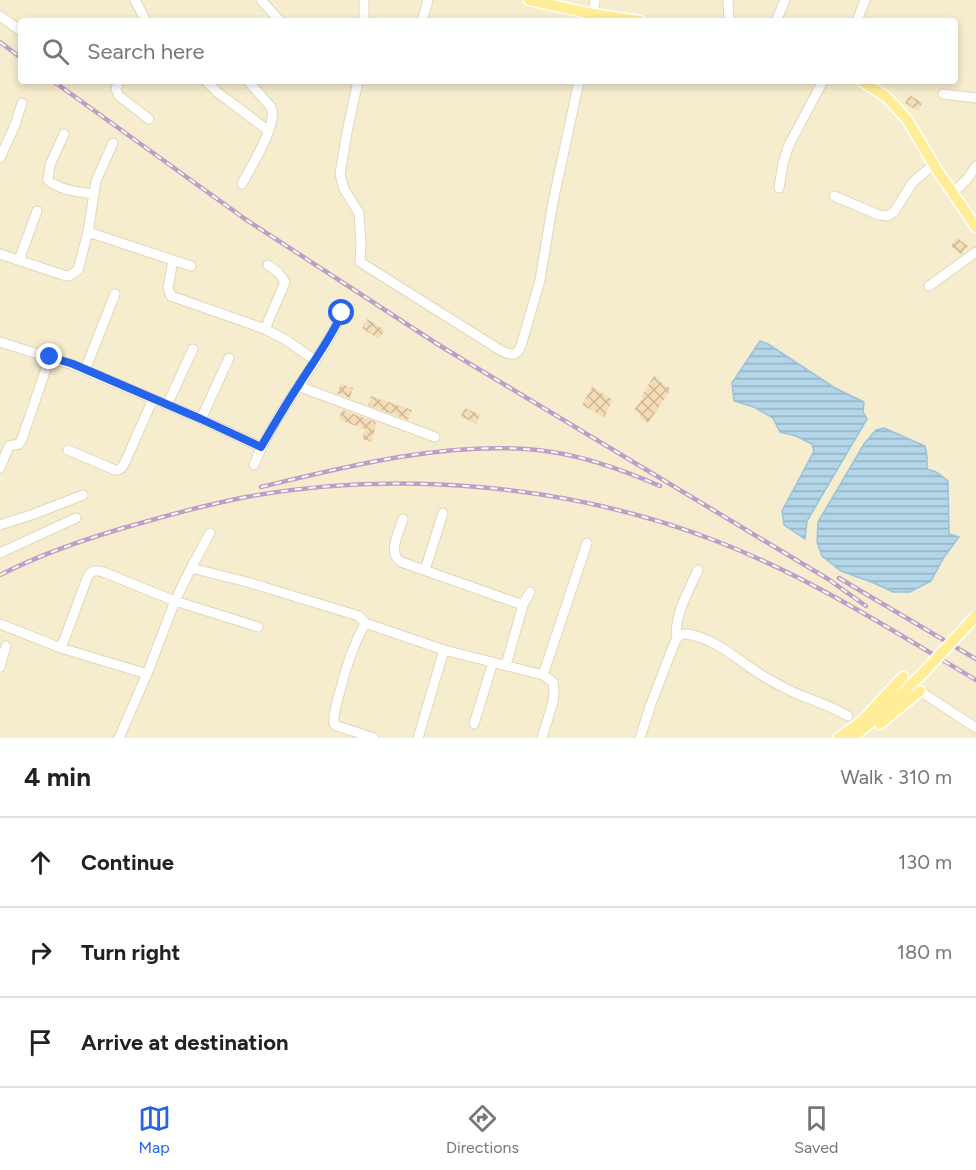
<!DOCTYPE html>
<html lang="en">
<head>
<meta charset="utf-8">
<style>
  body { margin:0; font-family:Figtree,sans-serif; background:#f6f6f6; color:#222 }
  .stop { position:absolute; width:18px; height:18px; margin:-14px; border:4px solid #2563eb; border-radius:50%; background:#fff }
  .stop.end { background:#2563eb; border-color:#fff; box-shadow:0 2px 6px #0008 }
  .list { margin:0; padding:0; list-style:none }
  h2 { display:flex; justify-content:space-between; align-items:center; height:78px; margin:0; padding:0 24px; font-size:26px }
  h2 small { font-size:20px; font-weight:400; color:#767676 }
  .list li { display:grid; grid-template-columns:39px 1fr auto; gap:18px; align-items:center; box-sizing:border-box; height:90px; padding:0 24px; border-top:2px solid #e0e0e0 }
  .list b { display:block; font-size:22px; white-space:nowrap }
  .list em { font-size:20px; font-style:normal; color:#767676 }
  .icon { flex:none; width:33px; height:33px; fill:none; stroke:currentColor; stroke-width:2; stroke-linecap:round; stroke-linejoin:round }
  .map { position:relative; flex:none; width:976px; height:738px; overflow:hidden }
  .search { position:absolute; background:#fff; box-shadow:0 3px 9px #0003; left:18px; right:18px; top:18px; height:66px; display:flex; align-items:center; gap:15px; box-sizing:border-box; padding:0 21px; border-radius:6px; color:#767676; font-size:22px }
  .sheet { height:348px; background:#fff }
  nav { display:flex; justify-content:space-around; align-items:center; box-sizing:border-box; height:84px; border-top:2px solid #e0e0e0; background:#fff; font-size:16px; color:#767676 }
  nav a { display:grid; justify-items:center; gap:3px }
  nav .on { color:#2563eb }
  .map>svg:first-child { display:block }
  .residential { fill:#f6ecce; fill-rule:evenodd }
  .water { fill:url(#water-rules); stroke:#99c3dc; stroke-width:1.5 }
  .building { fill:url(#building-cross-hatch) }
  .lines { fill:none; stroke-linecap:round; stroke-linejoin:round }
  .minor-casing { stroke:#e3d6bb; stroke-width:11 }
  .major-casing { stroke:#fff; stroke-width:13 }
  .minor { stroke:#fff; stroke-width:9 }
  .major { stroke:#ffee97; stroke-width:10 }
  .rail-casing { stroke:#be9ec8; stroke-width:4.5 }
  .rail { stroke:#fffbe9; stroke-width:2; stroke-dasharray:7; stroke-linecap:butt }
  .major-bridge-casing { stroke:#fff; stroke-width:13; stroke-linecap:butt }
  .major-bridge { stroke:#ffee97; stroke-width:10 }
  .route { stroke:#2563eb; stroke-width:8 }
</style>
</head>
<body>
<div class="map">
<svg width="976" height="738" viewBox="0 0 976 738">
  <defs>
    <pattern id="water-rules" width="6" height="5" patternUnits="userSpaceOnUse" patternTransform="scale(1.5)"><rect width="6" height="5" fill="#b3d6e9"/><path d="M0 2.5h6" fill="none" stroke="#96b1bf"/></pattern>
    <pattern id="building-cross-hatch" width="8" height="8" patternUnits="userSpaceOnUse" patternTransform="scale(1.5)"><rect width="8" height="8" fill="#f6ddb6"/><path d="M0 0l8 8M0 8l8-8" fill="none" stroke="#ccb796"/></pattern>
  </defs>
  <rect width="100%" height="100%" fill="#fef9e0"/>
  <path class="residential" d="M0,0h976v738h-976zM21,21h934v60h-934z"/>
  <path class="water" d="M760,341l8,3 67,44 29,14 -1,10 4,7 -60,102 -2,18 -21,-14 -2,-14 32,-60 -2,-7 -16,-8 -16,-4 -7,-14 -19,-11 -20,-6 -2,-18z
    M884,428l41,18 2,10v13l9,3 12,9 1,53 10,3 -15,20 -13,24 -21,11h-17l-19,-9 -33,-12 -19,-15 -5,-14 1,-20 46,-78 12,-14z"/>
  <path class="building" d="M910,95l12,8 -4,8 -13,-8z
    M957,238l11,8 -7,8 -10,-8z
    M367,319l18,11 -6,9 -17,-11z
    M654,376l6,3 -1,2 12,8 -23,34 -8,-5 1,-3 -7,-5 9,-12 -2,-1z
    M341,384l12,4 -3,10 -13,-5z
    M592,387l21,13 -9,17 -22,-12z
    M371,396l41,14 -4,10 -40,-15z
    M465,408l15,7 -4,9 -15,-8z
    M342,410l34,12 -4,20 -10,-3 3,-10 -26,-9z"/>
  <g class="lines">
    <g class="minor-casing">
      <path id="minor" d="M135,0l11,21
        M261,0l19,21
        M728,0l1,21
        M0,16l21,15
        M364,21v-21
        M422,21l6,-21
        M592,21l3,-21
        M776,21l9,-21
        M857,21l8,-21
        M119,81l-3,8 3,7 30,23
        M206,81l11,11 52,39
        M358,81l-11,51 -7,42 4,15 15,24 2,31 -1,18 140,88c10,5 17,7 21,-4l19,-66 13,-78 26,-121
        M943,94l33,4
        M64,134l-14,31 -2,15c11,10 30,12 45,14
        M0,158l15,-33 7,-22
        M242,184c8,-16 37,-61 29,-77l-23,-26
        M779,188l4,-25 6,-18 34,-64
        M952,194l16,-16 8,-12
        M834,196l45,19 9,1 6,-4 19,-30 20,-17
        M88,232l103,34
        M0,254l63,21 6,1 9,-6 10,-38 8,-51 17,-38
        M19,260l18,-49
        M173,260l-5,28 3,8 94,33 21,11 30,21
        M929,286l47,-34
        M265,329l20,-47 -7,-10 -10,-7
        M0,342l73,23 128,54 60,28
        M85,370l30,-76
        M298,386l137,51
        M167,405l26,-56
        M201,419l28,-61
        M68,450l47,20c7,0 8,-4 11,-10l27,-61
        M254,465c21,-55 64,-98 88,-152
        M0,468l9,-22 10,-2 3,-5 28,-82
        M403,519c-4,13 -16,34 -2,43l122,43
        M0,525l34,-11 49,-19
        M0,553l76,-35
        M191,568l56,14 112,34 6,7 79,27 99,25 10,7 1,11 -1,9 -11,36
        M425,570l18,-57
        M365,623c-12,23 -19,43 -25,68 -3,11 -7,22 -6,33l3,2 37,12
        M0,624l61,24 86,26
        M677,637c-4,-19 13,-49 21,-67
        M61,648l27,-72c4,-6 8,-6 15,-4l72,29 83,26
        M506,665l17,-60 7,-13
        M0,667l6,-21
        M543,675l44,-132
        M920,691l56,37
        M474,724l19,-62
        M119,738l28,-64 28,-73 16,-33 19,-35
        M418,738l26,-88
        M640,738l11,-34 23,-60c3,-6 5,-11 13,-10 33,5 57,33 85,47 8,5 17,9 25,13 18,7 35,12 51,22"/>
    </g>
    <g class="major-casing">
      <path id="major" d="M529,0l64,14 47,7
        M862,81l23,15 10,10 13,15 27,46 41,60
        M880,724l40,-33
        M838,738l24,-17 41,-44
        M852,738l30,-25 42,-41"/>
    </g>
    <use href="#minor" class="minor"/>
    <use href="#major" class="major"/>
    <g class="rail-casing">
      <path id="rail" d="M0,42l21,16
        M53,81l192,138 197,128 386,232 38,27
        M261,487c87,-21 186,-46 276,-37 42,4 84,19 123,36
        M0,575c43,-22 94,-39 141,-52 35,-10 70,-19 105,-26 152,-28 326,-12 470,44 92,35 175,89 260,139
        M839,578l137,81"/>
    </g>
    <use href="#rail" class="rail"/>
    <g class="major-bridge-casing">
      <path id="major-bridge" d="M924,672l52,-56"/>
    </g>
    <use href="#major-bridge" class="major-bridge"/>
  </g>
  <g class="lines">
    <path class="route" d="M50,357l23,7 128,55 60,28c12,-21 24,-41 37,-61 15,-24 32,-46 44,-73"/>
  </g>
</svg>
<div class="stop" style="left:342px;top:313px"></div>
<div class="stop end" style="left:50px;top:357px"></div>
<div class="search"><svg class="icon" aria-label="search" viewBox="0 0 24 24"><circle cx="10" cy="10" r="6"/><path d="M15 15l6 6"/></svg>Search here</div>
</div>
<section class="sheet">
<h2>4 min<small>Walk · 310 m</small></h2>
<ul class="list">
<li><svg class="icon" aria-label="ahead" viewBox="0 0 24 24"><path d="M12 20V5M6 11l6-6 6 6"/></svg><div><b>Continue</b></div><em>130 m</em></li>
<li><svg class="icon" aria-label="right" viewBox="0 0 24 24"><path d="M7 20v-9h11M14 6l5 5-5 5"/></svg><div><b>Turn right</b></div><em>180 m</em></li>
<li><svg class="icon" aria-label="arrive" viewBox="0 0 24 24"><path d="M6 21V4h12l-3 4 3 4H6"/></svg><div><b>Arrive at destination</b></div></li>
</ul>
</section>
<nav>
<a class="on"><svg class="icon" aria-label="map" viewBox="0 0 24 24"><path d="M3 6l6-2 6 2 6-2v14l-6 2-6-2-6 2zM9 4v14M15 6v14"/></svg>Map</a>
<a><svg class="icon" aria-label="directions" viewBox="0 0 24 24"><path d="M12 3l9 9-9 9-9-9zM9 14v-3h6M13 9l2 2-2 2"/></svg>Directions</a>
<a><svg class="icon" aria-label="saved" viewBox="0 0 24 24"><path d="M7 4h10v16l-5-4-5 4z"/></svg>Saved</a>
</nav>
</body>
</html>
